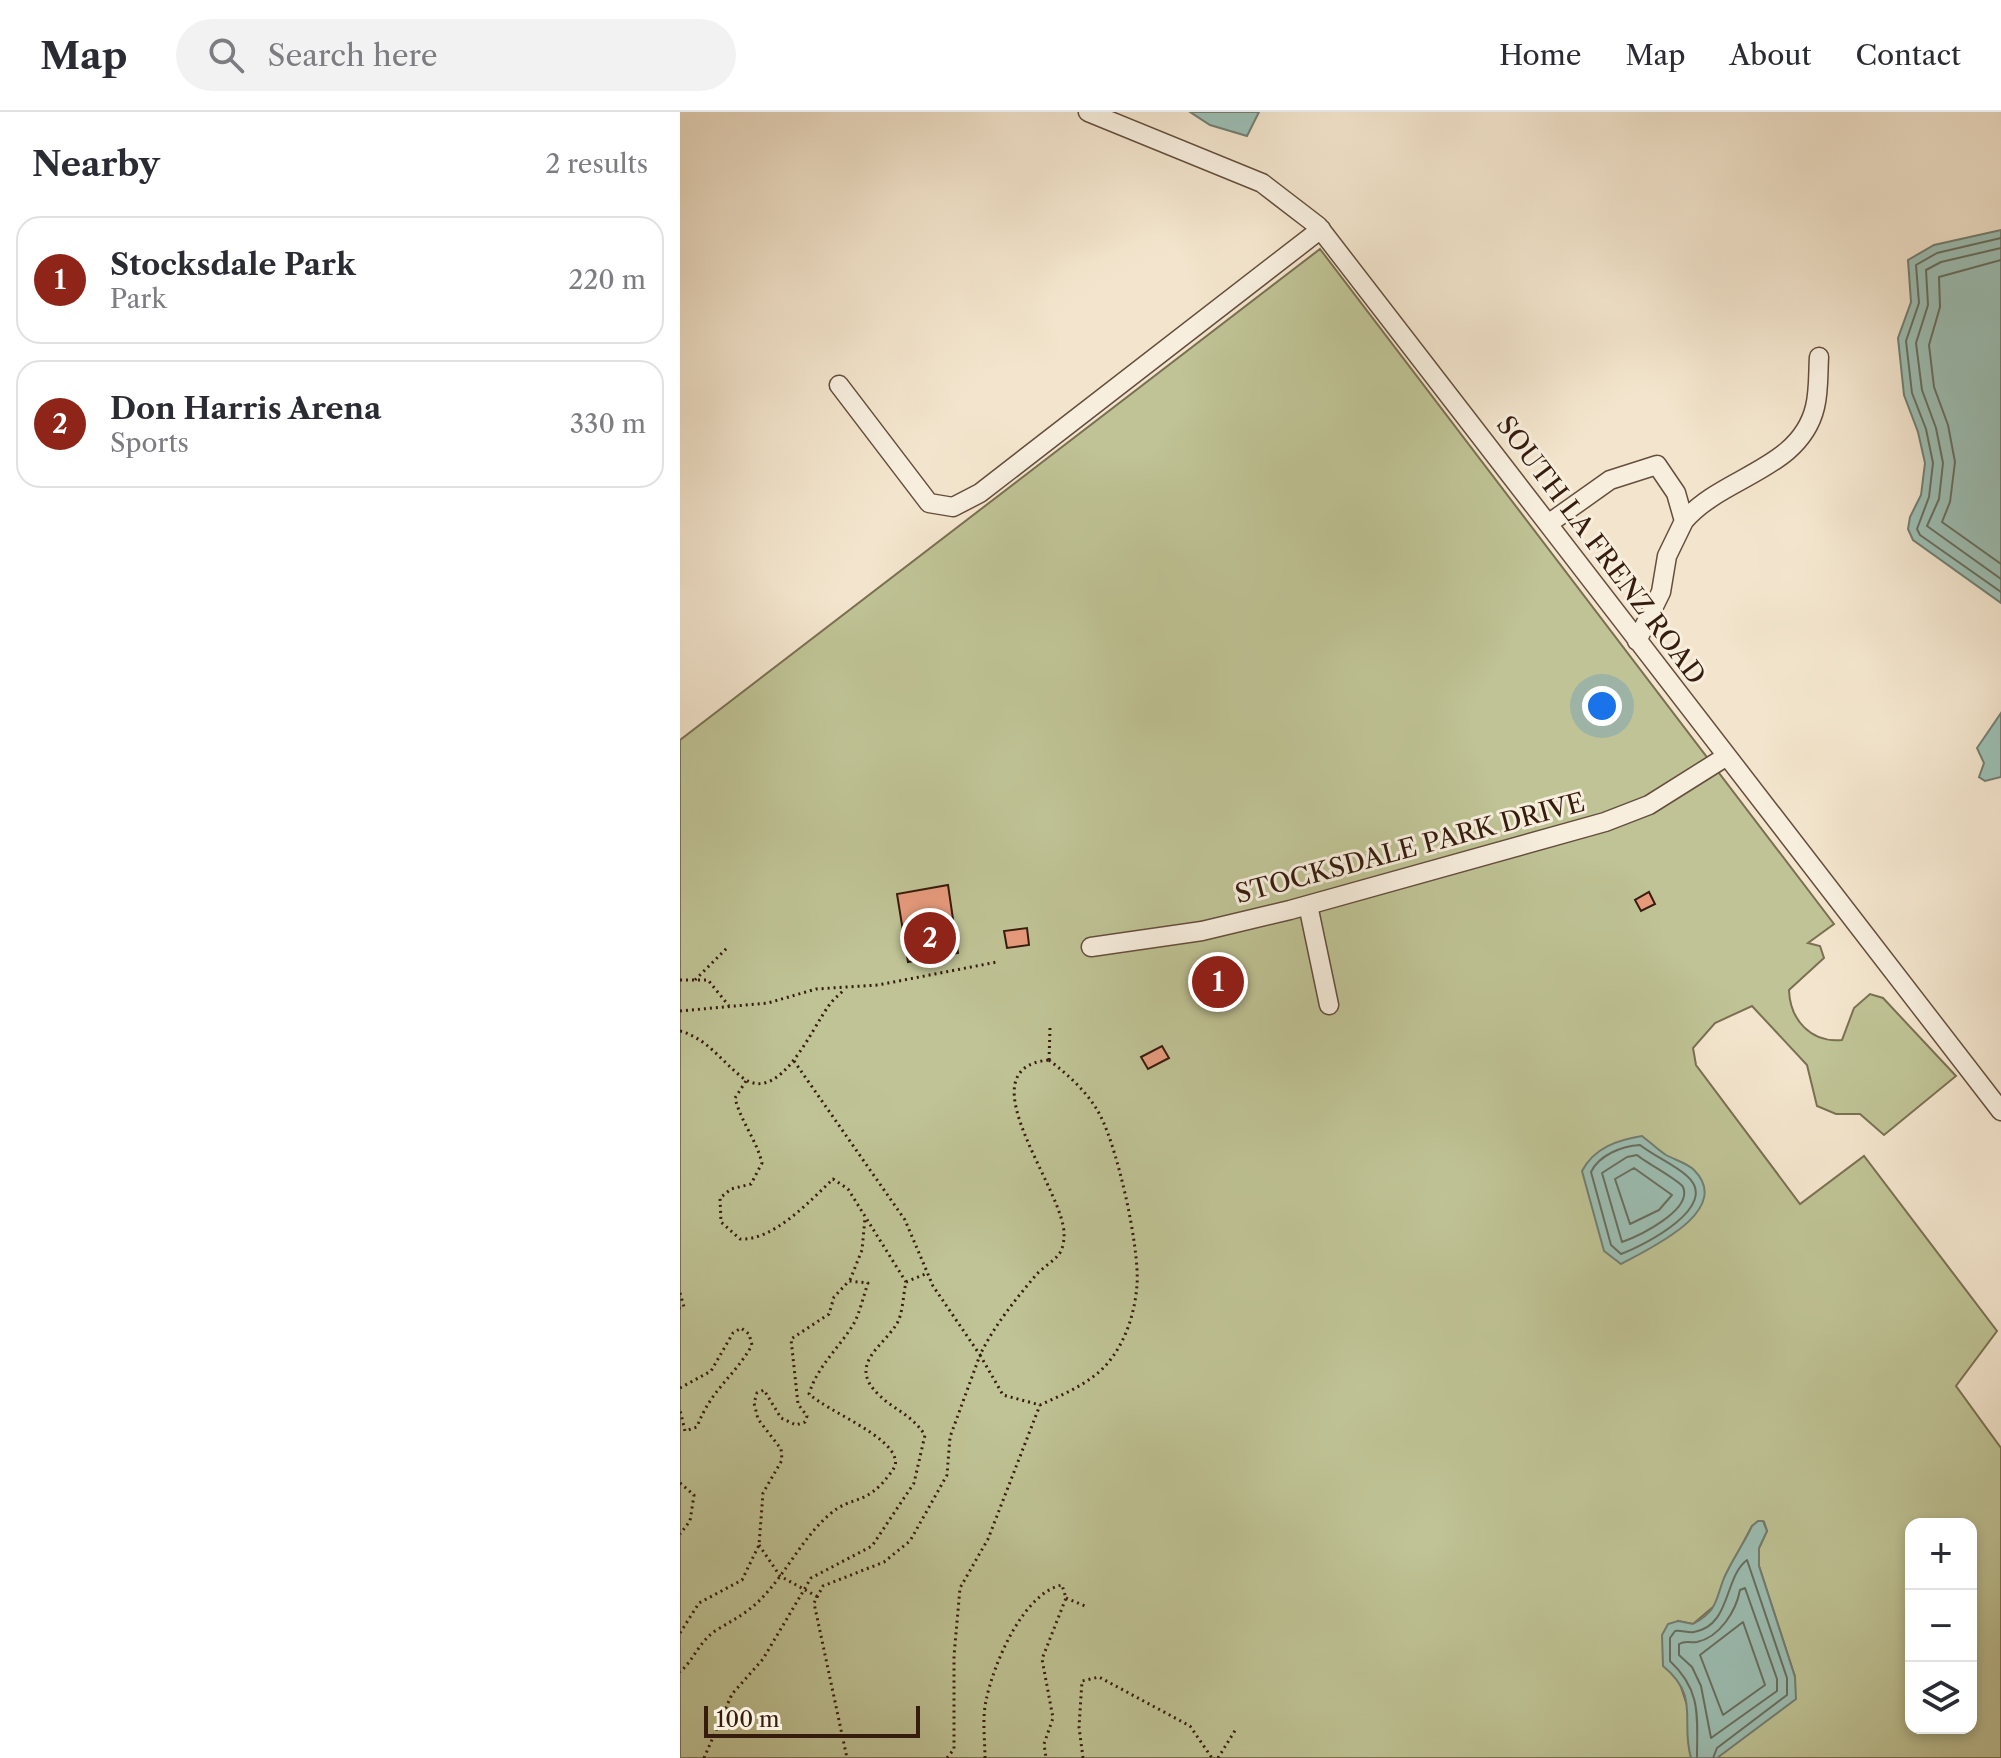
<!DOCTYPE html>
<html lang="en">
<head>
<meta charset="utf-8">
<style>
  body { margin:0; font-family:"Libre Caslon Text",serif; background:#f2f2f3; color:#2b2b33 }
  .controls { position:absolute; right:24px; bottom:24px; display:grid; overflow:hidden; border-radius:16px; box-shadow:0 4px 12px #0003 }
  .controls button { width:72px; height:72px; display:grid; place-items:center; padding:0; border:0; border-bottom:2px solid #e1e1e2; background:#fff; color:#2b2b33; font:40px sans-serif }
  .scale { position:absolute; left:24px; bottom:20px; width:216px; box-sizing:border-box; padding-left:8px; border:4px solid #361c0d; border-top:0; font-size:22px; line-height:28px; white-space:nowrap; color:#361c0d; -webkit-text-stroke:6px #f7eede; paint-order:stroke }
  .you { position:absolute; left:922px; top:594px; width:28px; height:28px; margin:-20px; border:6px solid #fff; border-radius:50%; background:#1a73e8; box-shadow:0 0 0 12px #1a73e833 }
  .badge { display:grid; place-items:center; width:52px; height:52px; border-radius:50%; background:#8f2418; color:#fff; font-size:26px; font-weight:700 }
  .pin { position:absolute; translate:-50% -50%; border:4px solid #fff; box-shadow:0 2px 8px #0006 }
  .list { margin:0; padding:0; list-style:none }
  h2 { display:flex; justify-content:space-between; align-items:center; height:104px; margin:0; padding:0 32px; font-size:34px }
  h2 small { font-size:26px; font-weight:400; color:#7c7c81 }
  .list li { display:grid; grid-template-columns:52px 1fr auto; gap:24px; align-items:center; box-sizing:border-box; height:128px; margin:0 16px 16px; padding:0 16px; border:2px solid #e1e1e2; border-radius:24px }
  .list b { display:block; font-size:30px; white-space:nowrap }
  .list p { margin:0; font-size:26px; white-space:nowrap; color:#7c7c81 }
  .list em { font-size:26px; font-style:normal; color:#7c7c81 }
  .icon { flex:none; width:44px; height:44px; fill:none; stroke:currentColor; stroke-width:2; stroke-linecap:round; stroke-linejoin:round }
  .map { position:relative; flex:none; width:1321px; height:1646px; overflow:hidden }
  header { display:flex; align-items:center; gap:48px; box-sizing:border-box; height:112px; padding:0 40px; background:#fff; border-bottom:2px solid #e1e1e2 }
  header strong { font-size:38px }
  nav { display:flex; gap:44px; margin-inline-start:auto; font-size:28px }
  .search { width:560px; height:72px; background:#f2f2f3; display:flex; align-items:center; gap:20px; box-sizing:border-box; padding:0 28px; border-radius:44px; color:#7c7c81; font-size:30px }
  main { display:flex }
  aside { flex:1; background:#fff }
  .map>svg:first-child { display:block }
  .green { fill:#bfc395; stroke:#7a7051; stroke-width:2; fill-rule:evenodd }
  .water { fill:#9cbfb4; stroke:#737e71; stroke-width:2 }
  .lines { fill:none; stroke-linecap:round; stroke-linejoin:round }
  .shore { stroke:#696e60; stroke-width:2 }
  .building { fill:#e79b7d; stroke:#361c0d; stroke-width:2 }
  .minor-casing { stroke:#654e3d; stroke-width:21 }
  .path { stroke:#361c0d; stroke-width:3; stroke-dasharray:2 4; stroke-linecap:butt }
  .minor { stroke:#f7eede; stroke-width:18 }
  .labels { text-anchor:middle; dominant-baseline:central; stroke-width:6; stroke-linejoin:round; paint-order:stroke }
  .street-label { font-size:26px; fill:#361c0d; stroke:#f7eede }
</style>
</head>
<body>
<header>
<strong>Map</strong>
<div class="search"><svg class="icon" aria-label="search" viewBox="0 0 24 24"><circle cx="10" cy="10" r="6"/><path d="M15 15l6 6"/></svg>Search here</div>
<nav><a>Home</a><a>Map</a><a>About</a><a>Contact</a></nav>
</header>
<main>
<aside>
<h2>Nearby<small>2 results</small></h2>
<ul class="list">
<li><span class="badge">1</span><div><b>Stocksdale Park</b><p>Park</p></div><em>220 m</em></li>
<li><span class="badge">2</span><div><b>Don Harris Arena</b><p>Sports</p></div><em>330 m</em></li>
</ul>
</aside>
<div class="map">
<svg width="1321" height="1646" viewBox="0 0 1321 1646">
  <rect width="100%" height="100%" fill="#f3e5cd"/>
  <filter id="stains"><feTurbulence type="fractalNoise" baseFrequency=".0025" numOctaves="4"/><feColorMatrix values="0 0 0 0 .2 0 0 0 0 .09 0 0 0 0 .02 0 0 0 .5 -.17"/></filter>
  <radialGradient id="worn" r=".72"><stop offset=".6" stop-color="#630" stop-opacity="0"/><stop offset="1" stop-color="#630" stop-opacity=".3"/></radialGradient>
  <path class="green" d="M640,137l514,675 -26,19 12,3 4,12 -35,32c1,30 22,53 53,50l12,-32 16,-14 13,4 73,78 -72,59 -24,-21h-24l-19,-8 -10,-41 -55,-59 -37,17 -22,25 3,17 104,139 64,-48 133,175 -41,55 45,62v310h-285l79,-81 -36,-111v-18l8,-17 -3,-9 -12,4 -28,53 -4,22 -27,23 -15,-3v57l12,36 1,44h-1011v-1018zM1231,1412h60v204h-60z"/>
  <path class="water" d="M510,0h69l-12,24 -37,-11z
    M1321,118v373l-88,-63 -5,-11 2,-12 11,-22 4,-32 -7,-31 -14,-37 -6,-57 13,-36 -3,-42 26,-15z
    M1321,601v64l-16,4 -6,-4 5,-14 -7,-15z
    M962,1024c8,6 16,14 24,19 9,5 21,8 28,15 41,41 -48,80 -73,94l-17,-13 -22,-80c12,-23 35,-31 60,-35z
    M1078,1409h5l4,10 -8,17v18l36,111 1,22 -79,59h-26c-11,-37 10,-61 -28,-92l-1,-31 6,-11 10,-3 15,3c25,-14 22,-23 31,-46 8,-18 20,-35 28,-52z"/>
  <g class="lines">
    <path class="shore" d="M1321,126l-64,15 -21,12 3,38 -13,38 6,52 14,36 7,34 -4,34 -12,32 3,6 81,57
      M1321,136l-60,14 -15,8 2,35 -12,38 6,47 14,38 7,35 -4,36 -12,27 74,53
      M1321,148l-62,17 1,30 -11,38 5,42 14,38 7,37 -5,40 -8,20 59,42
      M960,1033c14,11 35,20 47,31 35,30 -44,70 -66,78l-10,-9 -20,-73c8,-17 31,-26 49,-27z
      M957,1043c8,7 43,26 46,32 10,23 -44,49 -61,55l-20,-69 25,-16z
      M954,1056l38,27 -13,15 -29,14 -15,-45z
      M1065,1476l32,91v12l-66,47 -10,-52 -9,-19 -13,-12v-11c7,-4 9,-1 18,-2 23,-5 39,-31 43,-52z
      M1063,1510l22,63 -42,30 -23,-60z
      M1017,1646c0,-41 5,-67 -27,-97v-23l5,-7c6,-1 13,2 19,1 37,-6 30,-55 53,-72l40,118v17l-70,53 -4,10"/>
  </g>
  <path class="building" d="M268,773l10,68 -50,9 -11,-68z
    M969,780l6,12 -14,7 -6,-11z
    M347,816l2,17 -22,3 -3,-17z
    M482,934l7,12 -21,11 -7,-12z"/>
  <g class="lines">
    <g class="minor-casing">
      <path id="minor" d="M408,0l174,71 56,43 683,885
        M159,273l90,118 24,4 27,-14 341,-264
        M1004,409c38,-45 116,-51 131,-114 4,-16 3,-34 4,-50
        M868,412l62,-44 47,-15 19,28 8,28 -17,35 -6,36 -24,49
        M628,793l21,100
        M411,835l111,-16 88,-21 315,-88 44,-17 78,-49"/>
    </g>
    <path class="path" d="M0,868h28l21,26
      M15,868l32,-32
      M0,899l88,-8 48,-14 62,-4 119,-23
      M0,919c28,8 41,30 63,47 37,27 69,-50 85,-71 4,-7 11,-12 17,-18
      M369,948c18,14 35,29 47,48 20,30 44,140 41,177 -2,26 -10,53 -26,74 -17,23 -45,34 -71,46l-37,-10 -23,-40c14,-29 35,-55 56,-80 7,-8 17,-13 23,-21 3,-3 5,-12 5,-17 4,-44 -103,-169 -15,-177z
      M369,948l1,-32
      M114,949l111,159 28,66 47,69 -30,82 -3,38 -37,66 -26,21 -61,24 -9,17 33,155
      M170,1168l12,-30 3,-32
      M226,1170l22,-9
      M0,1181l4,14 -4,1
      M0,1276l31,-17 22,-38 8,-5 8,6 3,11c-17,31 -41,44 -55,82l-12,4 -5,-21
      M0,1371l14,12 -4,26 -10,13
      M79,1433l21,31 38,21
      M386,1486l19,8
      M0,1521l19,-30 43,-23 17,-35 4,-52 19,-33 -1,-11 -23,-30 -4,-16 3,-10 7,-3 17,28 15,7 9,-3 2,-6 -9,-12 -7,-65 38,-25 5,-17 15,-16 19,2c-5,14 -8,30 -15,42 -15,24 -36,42 -44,69 20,18 81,41 86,65 2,6 -2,11 -6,16 -23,31 -37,20 -59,39 -28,24 -44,60 -70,86 -14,14 -29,21 -45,31 -16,11 -22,30 -35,41
      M24,1646l28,-64 31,-35 48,-81 61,-32 42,-63 11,-48c-15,-22 -30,-24 -47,-41 -30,-29 4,-47 18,-69 7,-10 7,-30 10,-43l-58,-93 -15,-10c-24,23 -60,62 -93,60l-19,-17 -1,-24 11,-9 20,-5 11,-21c-6,-24 -21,-41 -27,-65l11,-17
      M267,1646l7,-9v-93l6,-68 28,-49 52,-134
      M305,1646c0,-18 -3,-39 1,-57 7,-36 37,-108 76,-116l4,13 -24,61 11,59 -9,26 2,14
      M403,1646l-4,-31 3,-46 17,-4 91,49 22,32
      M538,1646l18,-29"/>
    <use href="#minor" class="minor"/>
  </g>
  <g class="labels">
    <g class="street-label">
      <text transform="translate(921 438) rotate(53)">SOUTH LA FRENZ ROAD</text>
      <text transform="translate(730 736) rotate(-15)">STOCKSDALE PARK DRIVE</text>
    </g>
  </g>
  <rect width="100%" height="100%" filter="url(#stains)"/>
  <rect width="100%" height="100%" fill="url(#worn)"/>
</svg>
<div class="controls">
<button>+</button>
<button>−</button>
<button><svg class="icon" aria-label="layers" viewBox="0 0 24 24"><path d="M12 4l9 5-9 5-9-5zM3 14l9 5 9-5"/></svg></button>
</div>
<div class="scale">100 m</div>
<div class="you"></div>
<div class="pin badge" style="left:538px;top:870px">1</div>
<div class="pin badge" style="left:250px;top:826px">2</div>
</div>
</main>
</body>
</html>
